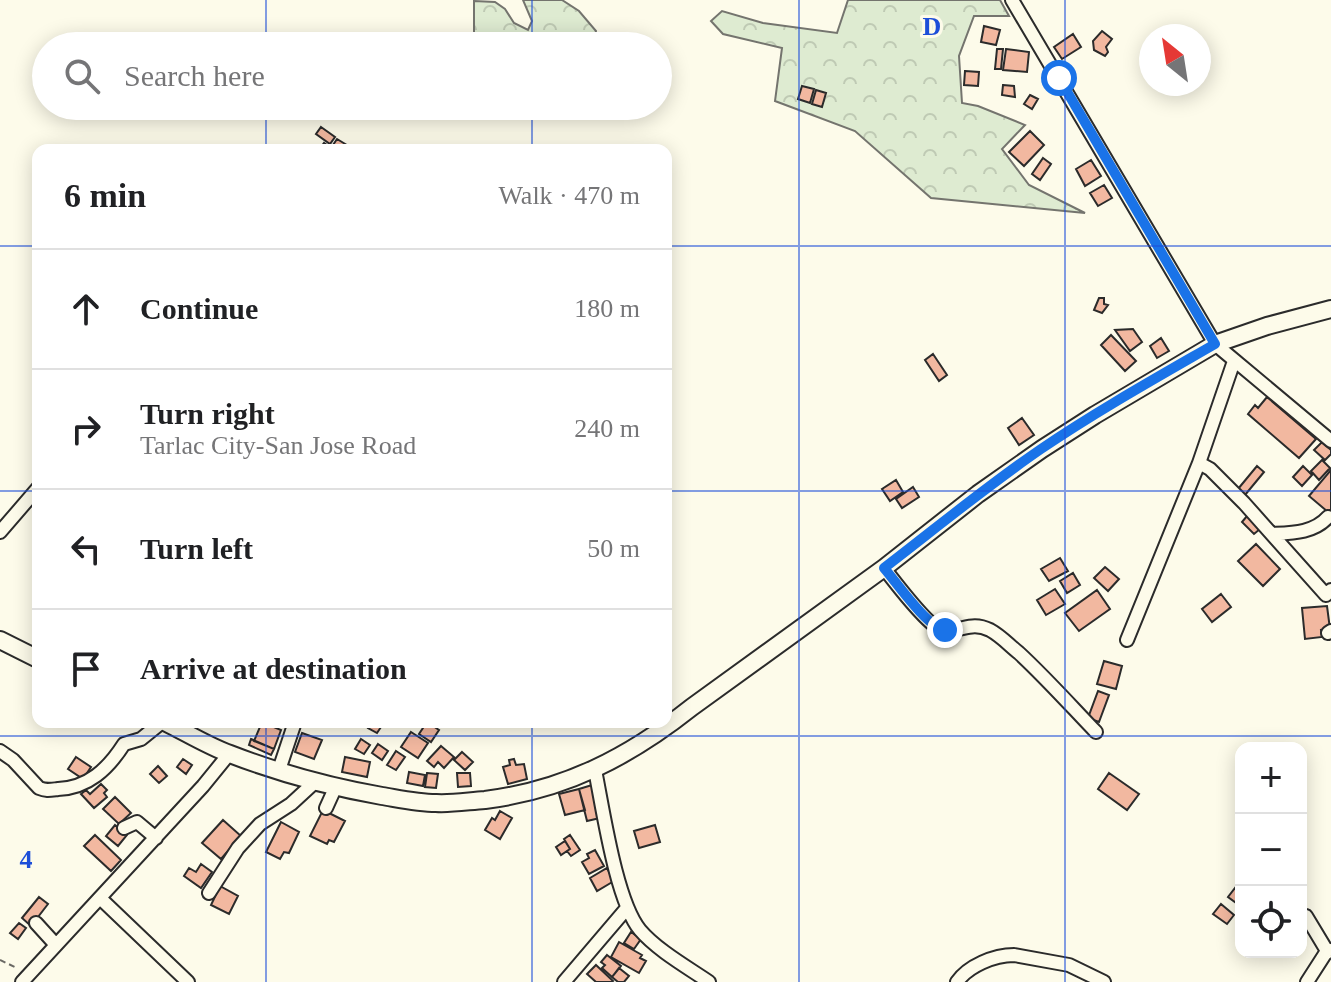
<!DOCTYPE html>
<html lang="en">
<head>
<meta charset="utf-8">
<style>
  body { margin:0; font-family:"Times New Roman",serif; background:#f6f6f6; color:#202124 }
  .controls { position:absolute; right:24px; bottom:24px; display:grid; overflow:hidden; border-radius:16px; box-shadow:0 4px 20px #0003 }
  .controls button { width:72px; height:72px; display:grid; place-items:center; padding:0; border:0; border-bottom:2px solid #e0e0e0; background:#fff; color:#202124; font:40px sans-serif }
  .compass { position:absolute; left:1139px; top:24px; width:72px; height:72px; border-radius:50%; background:#fff; box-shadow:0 4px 20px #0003; rotate:330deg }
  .stop { position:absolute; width:24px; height:24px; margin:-18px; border:6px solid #1a73e8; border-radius:50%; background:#fff }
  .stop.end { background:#1a73e8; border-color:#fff; box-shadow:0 2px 8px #0008 }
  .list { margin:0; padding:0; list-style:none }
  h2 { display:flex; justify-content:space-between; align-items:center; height:104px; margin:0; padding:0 32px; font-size:34px }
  h2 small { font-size:26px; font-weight:400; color:#757577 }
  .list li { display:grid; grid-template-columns:52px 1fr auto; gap:24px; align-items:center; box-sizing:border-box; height:120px; padding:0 32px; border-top:2px solid #e0e0e0 }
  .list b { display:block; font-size:30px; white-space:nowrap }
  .list p { margin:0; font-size:26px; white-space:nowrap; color:#757577 }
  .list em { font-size:26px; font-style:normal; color:#757577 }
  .icon { flex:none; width:44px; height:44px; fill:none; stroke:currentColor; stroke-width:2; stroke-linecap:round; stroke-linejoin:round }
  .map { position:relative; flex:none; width:1331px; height:982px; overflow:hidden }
  .search { position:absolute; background:#fff; box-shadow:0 4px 20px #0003; left:32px; top:32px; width:640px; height:88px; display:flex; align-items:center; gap:20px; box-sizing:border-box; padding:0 28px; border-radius:44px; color:#757577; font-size:30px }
  .panel { position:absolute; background:#fff; box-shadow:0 4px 20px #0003; left:32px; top:144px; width:640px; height:584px; border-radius:16px }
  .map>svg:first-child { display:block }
  .forest { fill:url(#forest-crowns); stroke:#74746e; stroke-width:2 }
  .building { fill:#f2b8a0; stroke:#2b2b2b; stroke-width:2 }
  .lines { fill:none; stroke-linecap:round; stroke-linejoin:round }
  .minor-casing { stroke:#2b2b2b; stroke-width:16 }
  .major-casing { stroke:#2b2b2b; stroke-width:20 }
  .path { stroke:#6a6964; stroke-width:2; stroke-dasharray:6 4; stroke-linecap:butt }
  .minor { stroke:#fdfbea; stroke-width:12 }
  .major { stroke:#fdfbea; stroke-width:16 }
  .route { stroke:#1a73e8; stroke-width:10 }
  .grid { fill:none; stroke:#1d4ed8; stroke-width:2; stroke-opacity:0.55 }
  .grid-label { font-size:26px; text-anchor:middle; font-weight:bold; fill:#1d4ed8; stroke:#fdfbea; stroke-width:6; stroke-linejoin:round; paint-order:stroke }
</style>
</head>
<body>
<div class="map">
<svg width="1331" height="982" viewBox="0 0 1331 982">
  <defs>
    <pattern id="forest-crowns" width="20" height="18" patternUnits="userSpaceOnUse" patternTransform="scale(2)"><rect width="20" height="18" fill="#deebd1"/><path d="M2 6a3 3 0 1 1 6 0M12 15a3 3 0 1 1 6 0" fill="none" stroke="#bfcab4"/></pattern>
  </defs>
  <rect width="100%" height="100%" fill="#fdfbea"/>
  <path class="forest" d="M523,0h39l17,11 17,20 -3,11 -7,4h-112v-45l21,1 10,7 9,14 14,7 4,-9z
    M848,0h152l9,16h-35l-15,40 3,47 16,3 47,19 -23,24 27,36 56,28 -154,-15 -76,-67 -80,-30 7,-53 -59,-14 -12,-13 11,-10 41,12 74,10z"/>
  <path class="building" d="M984,26l16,4 -4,15 -15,-3z
    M1102,31l10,8 -6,8 2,5 -3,4 -11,-6 -1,-9z
    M1073,34l8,13 -19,12 -8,-12z
    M997,49h6l-2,20h-6z
    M1006,49l23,3 -2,20 -24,-2z
    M965,71l14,1 -1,14 -14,-1z
    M1003,85l11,1 1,11 -13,-2z
    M802,86l12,3 -4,14 -12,-4z
    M816,90l10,3 -4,14 -10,-3z
    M1030,95l8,4 -6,10 -8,-5z
    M321,127l14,10 -5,7 -14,-10z
    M1030,131l14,14 -20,21 -15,-14z
    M337,139l18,11h-36l5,-7 7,5z
    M1043,158l8,6 -11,16 -8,-6z
    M1091,160l10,16 -16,10 -9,-17z
    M1104,185l8,13 -14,8 -8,-13z
    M1099,298h5v6l4,1 -6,8 -8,-3z
    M1133,329l9,13 -12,9 -15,-21z
    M1111,335l25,26 -11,10 -24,-26z
    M1161,338l8,13 -12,7 -7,-12z
    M933,354l14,21 -8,6 -14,-21z
    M1267,397l49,42 -17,19 -51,-44 7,-9 3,3z
    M1022,418l12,17 -15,10 -11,-17z
    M1322,442l9,8v4l-6,6 -11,-10z
    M1322,460l8,8 -11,12 -8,-9z
    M1257,466l7,6 -19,23 -7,-6z
    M1303,466l9,9 -10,11 -9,-9z
    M1331,470v39l-3,3 -19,-16z
    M896,480l7,12 -13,9 -8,-12z
    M913,487l6,10 -17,11 -6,-9z
    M1247,516l13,13 -6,5 -12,-12z
    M1256,544l24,25 -17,17 -25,-25z
    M1060,558l8,13 -19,10 -8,-12z
    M1105,567l14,12 -11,12 -14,-13z
    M1073,573l7,12 -13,8 -7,-12z
    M1055,589l10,15 -19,11 -9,-15z
    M1097,590l13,19 -31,22 -14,-18z
    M1221,594l10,13 -19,15 -10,-13z
    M1327,606l3,23 -9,1 1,7 -17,2 -3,-31z
    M1104,661l18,5 -6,23 -19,-5z
    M1098,691l11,4 -10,27 -11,-4z
    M262,722l19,8 -7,19 -20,-8z
    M371,722h8l4,2 -6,9 -9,-5z
    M427,722l12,8 -8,12 -12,-8z
    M411,732l17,11 -10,15 -17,-11z
    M302,733l20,7 -8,19 -19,-7z
    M251,739l23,10 -3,6 -22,-10z
    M361,739l9,6 -6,9 -9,-5z
    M378,744l10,7 -6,9 -10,-7z
    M441,746l13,11 -10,11 -6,-6 -4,5 -7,-6z
    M396,751l9,6 -9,13 -9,-5z
    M462,752l11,10 -8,8 -11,-10z
    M76,757l15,10 -8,12 -15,-10z
    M345,757l25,5 -3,15 -25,-5z
    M183,759l9,6 -6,9 -9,-7z
    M514,759l2,6 8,-1 3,15 -19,5 -5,-17 7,-2 -1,-5z
    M158,766l9,10 -8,7 -9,-9z
    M409,772l16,3 -2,11 -16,-3z
    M427,773l11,1 -2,14 -11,-1z
    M457,773h13l1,13 -13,1z
    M1109,773l30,21 -12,16 -29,-21z
    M101,784l6,6 -3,3 3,4 -13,11 -13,-14 5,-4 4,4z
    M592,785l8,33 -13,3 -8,-32z
    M579,789l6,21 -20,5 -6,-21z
    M115,797l16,16 -12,11 -16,-15z
    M323,810l22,11 -11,21 -5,-2 -2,4 -17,-8z
    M500,811l12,7 -12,21 -15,-9 7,-12 3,2z
    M223,820l18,16 -20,23 -19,-16z
    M281,822l18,10 -10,21 -5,-1 -4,7 -14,-7z
    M115,825l12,10 -9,11 -12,-10z
    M655,825l5,17 -21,6 -5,-17z
    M95,835l26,25 -10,11 -27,-25z
    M570,835l10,15 -9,6 -4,-5 3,-2 -6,-10z
    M565,841l5,8 -9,6 -5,-8z
    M595,850l9,16 -15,8 -7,-12 7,-4 -2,-4z
    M201,864l11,8 -11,16 -17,-12 5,-8 7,4z
    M607,868l7,13 -17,10 -7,-13z
    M220,886l18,10 -9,18 -18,-9z
    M1235,888l6,5v9l-2,3 -11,-8z
    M39,897l9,7 -17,22 -9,-8z
    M1221,904l13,11 -7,9 -14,-10z
    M19,923l7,5 -8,11 -8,-6z
    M631,932l10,7 -7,10 -10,-6z
    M619,942l23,13 -2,3 6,3 -7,12 -28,-16z
    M607,955l14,11 -9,11 -10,-9 3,-3 -4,-3z
    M596,965l17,16 -1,1h-16l-9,-8z
    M619,968l10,8 -5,6h-6l-6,-5z"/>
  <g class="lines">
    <g class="minor-casing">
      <path id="minor" d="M1012,0l203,344 116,97
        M1234,361l-35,102 11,6 34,34 82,92 5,-5
        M0,532l38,-44
        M1272,534c20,-1 42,-1 56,-17
        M884,568c10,13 45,59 58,62 19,3 28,-10 48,0 11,6 19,15 29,23 27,25 52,53 77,79
        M1328,633l3,-2
        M1127,640l72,-177
        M0,751l13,9 26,28c7,3 11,2 19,1 30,-1 50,-20 66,-45l17,-5 21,-17
        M279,770l16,-48
        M595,770c8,39 21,131 45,160 17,20 47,37 69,52
        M326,808l10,-22
        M124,828l13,-6 19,16
        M209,893l29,-45 22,-24 31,-20 25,-23
        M100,898l88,84
        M1306,916l21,35
        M36,923l20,22
        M22,982l181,-196 26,-32
        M564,982l63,-74
        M957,982c11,-16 37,-27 57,-27l55,10 35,17
        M1307,982l18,-28 6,-4"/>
    </g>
    <g class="major-casing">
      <path id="major" d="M0,640l38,19
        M165,722c22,11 43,24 65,32 49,19 101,33 152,42 18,3 36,7 54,7 16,1 33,-2 49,-3 80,-10 144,-43 207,-93l192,-139 94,-74 64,-45 53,-34 120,-71 52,-18 64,-17"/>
    </g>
    <path class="path" d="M0,960l17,8"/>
    <use href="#minor" class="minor"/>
    <use href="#major" class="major"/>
  </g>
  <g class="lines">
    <path class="route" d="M945,630c-18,-3 -48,-47 -61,-62 52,-40 103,-82 157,-119 56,-38 115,-71 174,-105l-156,-266"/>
  </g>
  <path class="grid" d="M266,0v46M532,0v46M799,0v982M1065,0v982M266,106v44M532,106v44M0,246h38M666,246h665M0,491h38M666,491h665M266,722v260M532,722v260M0,736h1331"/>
  <g class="grid-label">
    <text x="932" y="35">D</text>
    <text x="26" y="868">4</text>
  </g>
</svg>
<div class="controls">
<button>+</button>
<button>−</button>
<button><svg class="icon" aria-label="locate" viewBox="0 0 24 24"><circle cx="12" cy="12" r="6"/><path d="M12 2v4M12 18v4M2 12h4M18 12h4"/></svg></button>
</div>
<svg class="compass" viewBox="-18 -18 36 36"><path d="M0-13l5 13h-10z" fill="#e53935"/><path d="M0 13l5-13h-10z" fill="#757577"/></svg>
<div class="stop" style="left:1059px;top:78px"></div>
<div class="stop end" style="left:945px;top:630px"></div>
<div class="search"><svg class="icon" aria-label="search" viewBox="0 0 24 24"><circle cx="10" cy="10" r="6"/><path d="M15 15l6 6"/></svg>Search here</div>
<section class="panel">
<h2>6 min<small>Walk · 470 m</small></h2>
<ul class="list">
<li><svg class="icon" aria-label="ahead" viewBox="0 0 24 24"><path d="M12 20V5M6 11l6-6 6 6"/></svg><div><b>Continue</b></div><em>180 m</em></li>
<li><svg class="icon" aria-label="right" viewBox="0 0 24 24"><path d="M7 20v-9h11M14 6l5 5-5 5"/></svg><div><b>Turn right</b><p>Tarlac City-San Jose Road</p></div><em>240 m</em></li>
<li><svg class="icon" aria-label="left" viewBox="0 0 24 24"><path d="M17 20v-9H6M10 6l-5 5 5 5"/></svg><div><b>Turn left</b></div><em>50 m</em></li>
<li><svg class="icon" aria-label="arrive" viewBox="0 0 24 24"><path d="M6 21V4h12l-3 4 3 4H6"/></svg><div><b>Arrive at destination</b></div></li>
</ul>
</section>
</div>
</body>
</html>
